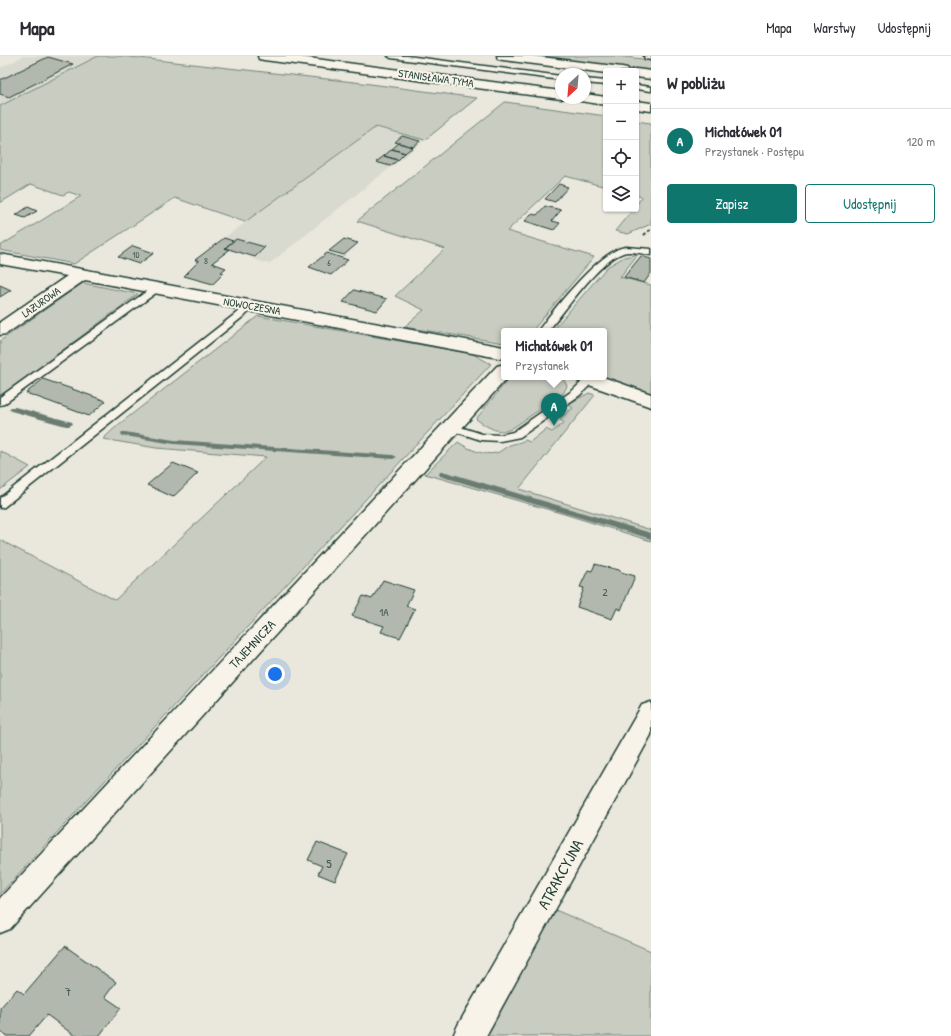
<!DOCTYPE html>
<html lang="pl">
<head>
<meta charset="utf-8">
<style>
  body { margin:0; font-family:"Patrick Hand",sans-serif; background:#f7f7f7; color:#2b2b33 }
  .controls { position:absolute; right:12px; top:12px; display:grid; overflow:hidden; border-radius:4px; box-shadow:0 1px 3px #0004 }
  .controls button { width:36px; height:36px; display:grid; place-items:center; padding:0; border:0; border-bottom:1px solid #e1e1e2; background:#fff; color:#2b2b33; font:20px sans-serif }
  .compass { position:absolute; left:555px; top:12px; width:36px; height:36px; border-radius:50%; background:#fff; box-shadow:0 1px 3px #0004; rotate:206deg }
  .you { position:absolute; left:275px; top:618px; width:14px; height:14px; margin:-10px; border:3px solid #fff; border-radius:50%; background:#1a73e8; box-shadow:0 0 0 6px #1a73e833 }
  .badge { display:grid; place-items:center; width:26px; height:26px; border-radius:50%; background:#0f766e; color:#fff; font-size:13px; font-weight:700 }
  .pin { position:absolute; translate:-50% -33px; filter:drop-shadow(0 1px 2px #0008) }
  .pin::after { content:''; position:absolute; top:21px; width:14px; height:12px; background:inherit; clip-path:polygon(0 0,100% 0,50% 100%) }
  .popup { position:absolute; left:501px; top:272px; width:106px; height:52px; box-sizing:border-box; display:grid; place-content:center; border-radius:4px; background:#fff; filter:drop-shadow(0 1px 3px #0005); font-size:13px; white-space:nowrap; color:#7c7c81 }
  .popup b { font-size:15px; color:#2b2b33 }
  .popup::after { content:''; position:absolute; left:50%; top:100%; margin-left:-8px; border:8px solid transparent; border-top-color:#fff }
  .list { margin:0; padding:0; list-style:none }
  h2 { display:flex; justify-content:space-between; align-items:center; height:52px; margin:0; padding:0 16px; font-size:17px }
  h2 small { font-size:13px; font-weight:400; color:#7c7c81 }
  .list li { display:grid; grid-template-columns:26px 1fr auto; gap:12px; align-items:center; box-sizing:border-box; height:64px; padding:0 16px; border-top:1px solid #e1e1e2 }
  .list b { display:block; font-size:15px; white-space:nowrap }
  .list p { margin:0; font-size:13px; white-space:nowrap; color:#7c7c81 }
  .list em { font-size:13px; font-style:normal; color:#7c7c81 }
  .actions { display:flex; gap:8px; padding:12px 16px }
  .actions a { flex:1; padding:9px 0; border:1px solid #0f766e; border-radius:4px; text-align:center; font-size:14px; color:#0f766e }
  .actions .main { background:#0f766e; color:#fff }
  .icon { flex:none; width:22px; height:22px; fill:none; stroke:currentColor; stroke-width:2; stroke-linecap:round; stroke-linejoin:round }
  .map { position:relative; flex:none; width:651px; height:980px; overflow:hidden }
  header { display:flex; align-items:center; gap:24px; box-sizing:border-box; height:56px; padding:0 20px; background:#fff; border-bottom:1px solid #e1e1e2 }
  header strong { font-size:19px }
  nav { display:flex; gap:22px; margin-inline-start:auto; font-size:14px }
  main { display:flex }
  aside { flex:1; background:#fff }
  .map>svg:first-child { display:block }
  .built { fill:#d9dacf }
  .green { fill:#c8ccc1; stroke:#74847a }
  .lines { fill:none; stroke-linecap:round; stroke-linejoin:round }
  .stream { fill:#6a7c72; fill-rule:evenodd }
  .building { fill:#b2b8ae; stroke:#1f3d34 }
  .service-casing { stroke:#1f3d34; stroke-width:3 }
  .minor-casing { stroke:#1f3d34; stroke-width:3 }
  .tertiary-casing { stroke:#1f3d34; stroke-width:3 }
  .motorway-casing { stroke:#1f3d34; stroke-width:3 }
  .path { stroke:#1f3d34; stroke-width:2; stroke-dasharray:3 2.5; stroke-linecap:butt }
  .service { fill:#f7f3e8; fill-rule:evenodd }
  .minor { fill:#f7f3e8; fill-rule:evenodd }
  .tertiary { fill:#f7f3e8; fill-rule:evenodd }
  .motorway { fill:#f7f3e8; fill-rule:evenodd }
  .labels { text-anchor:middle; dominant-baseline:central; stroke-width:4; stroke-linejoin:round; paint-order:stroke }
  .far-number-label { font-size:9px; fill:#445c52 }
  .far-street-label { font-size:11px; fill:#1f3d34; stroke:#f7f3e8 }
  .number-label { font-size:11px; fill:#445c52 }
  .street-label { font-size:13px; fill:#1f3d34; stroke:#f7f3e8 }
  .near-number-label { font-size:13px; fill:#445c52 }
  .near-street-label { font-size:16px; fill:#1f3d34; stroke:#f7f3e8 }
</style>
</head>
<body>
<header>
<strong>Mapa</strong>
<nav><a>Mapa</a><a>Warstwy</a><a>Udostępnij</a></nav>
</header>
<main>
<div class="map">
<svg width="651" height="980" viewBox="0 0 651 980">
  <rect width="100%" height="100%" fill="#eae8dd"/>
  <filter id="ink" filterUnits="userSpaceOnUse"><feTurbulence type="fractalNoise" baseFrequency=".025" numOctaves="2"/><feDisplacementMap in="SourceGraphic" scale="8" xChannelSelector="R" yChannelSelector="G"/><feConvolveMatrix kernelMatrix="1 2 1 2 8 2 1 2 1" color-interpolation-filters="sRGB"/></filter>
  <g filter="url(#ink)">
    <path class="built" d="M24,0h74l-98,50v-38z
      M376,71l49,13 -156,124 -16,-5 12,-12 -29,-8 -3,2 -9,-3z"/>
    <path class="green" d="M98,0h23l242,27 114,15 -52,42 -49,-13 -131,95 -70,-24 -101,66 -74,-14v-4l81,-50 -12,-4 -6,3 -32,-11 -31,19v-97z
      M533,0h84l34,4v11z
      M505,46l101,14v71l-41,-11 -58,55 87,26 -62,74h-28v12l-100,-16 20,-17 -29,-14 50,-47 -88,-28z
      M636,65l15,2v101l-23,10 -13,-3 18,-22h3v-4l6,-8 -6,-2z
      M638,198l-18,23 31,8v110l-47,-18v-46h-52l55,-64 17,-10z
      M83,227l55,11 -138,103v-56z
      M258,260l215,38 18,10 -491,530v-354l115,60 151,-143 -110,-9 -53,-9 15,-14z
      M510,321h50l3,1 4,8 -4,8 -52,35c-13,6 -25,-3 -35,-10z
      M589,337l6,2 -76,94 132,41v11l-87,-27 -139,-40 33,-32c10,7 26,14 38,11 5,-1 9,-6 14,-8 5,-2 10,-2 15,-5l5,2 16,-13 6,3 12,-9 -5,-4 14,-11 -5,-4z
      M0,395l30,16 -30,23z
      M553,853l98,42v85h-169z"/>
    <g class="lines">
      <path class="stream" d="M11,351h4l57,15 1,2 -4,2h-3l-55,-15 -2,-2z
        M122,376h3l49,8 219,15 4,2 -4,2 -219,-15 -49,-8h-3l-1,-2z
        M440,416h6l205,61v6l-211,-63 -1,-2z"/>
    </g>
    <path class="building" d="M48,1l25,7 -64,33 -9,-3v-14z
      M402,80l18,5 -7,6 -18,-5z
      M399,87l14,4 -8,6 -13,-4z
      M392,93l13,4 -7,7 -14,-4z
      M384,100l14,4 -8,6 -14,-4z
      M559,128l9,3 -13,15 -10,-3z
      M545,150l16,4 -9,11 8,2 -6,7 -29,-9 6,-7 6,1z
      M28,151l9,4 -12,7 -9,-3z
      M224,182l9,3 -8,7 4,2 -17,13 14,5 -5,4 3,1 -11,11 -29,-8 15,-15 -4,-1z
      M236,183l29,8 -10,10 -30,-9z
      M344,183l14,4 -14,12 -15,-4z
      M133,190l21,7 -15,11 -21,-7z
      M327,197l21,7 -17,15 -22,-8z
      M641,200l10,3v14l-7,10 -20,-6z
      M0,229l11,5 -11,7z
      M354,234l33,9 -10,12 -34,-9z
      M43,323l32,11 31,11 -17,15 -63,-23z
      M173,407l25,10 -25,24 -26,-12z
      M595,508l24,6 2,2 14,4 -14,34 -4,-2 -5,11 -35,-12 7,-19 -4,-1 8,-17 4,1z
      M383,524l31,10 -8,16 9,3 -15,29 -19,-6 3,-6 -32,-10 11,-20 9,3z
      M317,786l31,12 -13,27 -17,-7 4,-8 -14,-6z
      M65,890l51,36 -11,15 16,11 -22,28h-24l-28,-21 -18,21h-23l-6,-5v-23l17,-19 7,5z"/>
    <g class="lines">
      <g class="service-casing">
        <path id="service" d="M388,0h19l154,20v4l-170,-22z
          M585,23l21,2v4l-21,-2z
          M636,29l15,2v4l-15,-2z
          M626,191l25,2v6c-8,-1 -20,-5 -28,-2 -24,8 -58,58 -75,78h-10c15,-21 63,-82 88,-84z
          M157,229l5,3 -2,2 -156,114 -4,1v-8l154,-111z
          M251,247l5,3 -2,2 -250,199 -4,1v-10l248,-194z
          M587,321h8l1,2 -16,16 -60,42 -20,4 -19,-1 -34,-11 -1,-2 5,-3 31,10 18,1 13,-3 59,-41z"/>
      </g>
      <g class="minor-casing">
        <path id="minor" d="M0,198l504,93v12l-419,-79 -79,54 -6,1v-13l67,-46 -67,-12z
          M504,308v13h4l-498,552 -10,4v-35l497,-532z
          M576,321h27l48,17v13l-73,-26z
          M651,646v33l-165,301h-33l5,-11 184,-320z"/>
      </g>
      <g class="tertiary-casing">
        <path id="tertiary" d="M258,0h35l268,35v7h4l-4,1 -297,-39 -5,-1z
          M585,38l21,3v8l-26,-4 -2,-3h7z
          M636,45l15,2v8l-15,-2z"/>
      </g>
      <g class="motorway-casing">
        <path id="motorway" d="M497,0h36l89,11 5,1 2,3h-23v2l-103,-13 -5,-1z
          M644,0h7v4l-6,-1z
          M636,13l15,2v8l-15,-2v-6h-5z"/>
      </g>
      <path class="path" d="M644,179l7,-6"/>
      <use href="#service" class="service"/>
      <use href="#minor" class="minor"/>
      <use href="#tertiary" class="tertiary"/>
      <use href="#motorway" class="motorway"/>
    </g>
  </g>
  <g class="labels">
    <g class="far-number-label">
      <text x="136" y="199">10</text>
      <text x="206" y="205">8</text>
      <text x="329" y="207">6</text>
    </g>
    <g class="far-street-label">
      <text transform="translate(436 22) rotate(8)">STANISŁAWA TYMA</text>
      <text transform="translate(41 246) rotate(-35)">LAZUROWA</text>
      <text transform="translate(252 250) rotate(10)">NOWOCZESNA</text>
    </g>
    <g class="number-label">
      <text x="605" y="536">2</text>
      <text x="384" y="556">1A</text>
    </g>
    <g class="street-label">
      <text transform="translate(252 588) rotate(-47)">TAJEMNICZA</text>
    </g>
    <g class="near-number-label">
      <text x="329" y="807">5</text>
      <text x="68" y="935">7</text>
    </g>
    <g class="near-street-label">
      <text transform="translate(560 818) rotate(-61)">ATRAKCYJNA</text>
    </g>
  </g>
</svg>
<div class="controls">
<button>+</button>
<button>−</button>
<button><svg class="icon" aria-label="locate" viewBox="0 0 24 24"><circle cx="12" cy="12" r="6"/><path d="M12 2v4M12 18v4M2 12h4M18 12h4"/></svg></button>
<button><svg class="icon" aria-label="layers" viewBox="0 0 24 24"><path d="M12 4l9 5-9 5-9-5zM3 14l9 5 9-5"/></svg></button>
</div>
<svg class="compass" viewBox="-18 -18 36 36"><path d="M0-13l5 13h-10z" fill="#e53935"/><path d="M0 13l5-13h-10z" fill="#7c7c81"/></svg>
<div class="you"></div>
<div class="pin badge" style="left:554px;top:370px">A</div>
<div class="popup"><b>Michałówek 01</b>Przystanek</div>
</div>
<aside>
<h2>W pobliżu<small></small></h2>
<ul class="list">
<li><span class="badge">A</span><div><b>Michałówek 01</b><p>Przystanek · Postępu</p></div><em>120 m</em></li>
</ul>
<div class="actions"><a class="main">Zapisz</a><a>Udostępnij</a></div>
</aside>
</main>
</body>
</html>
